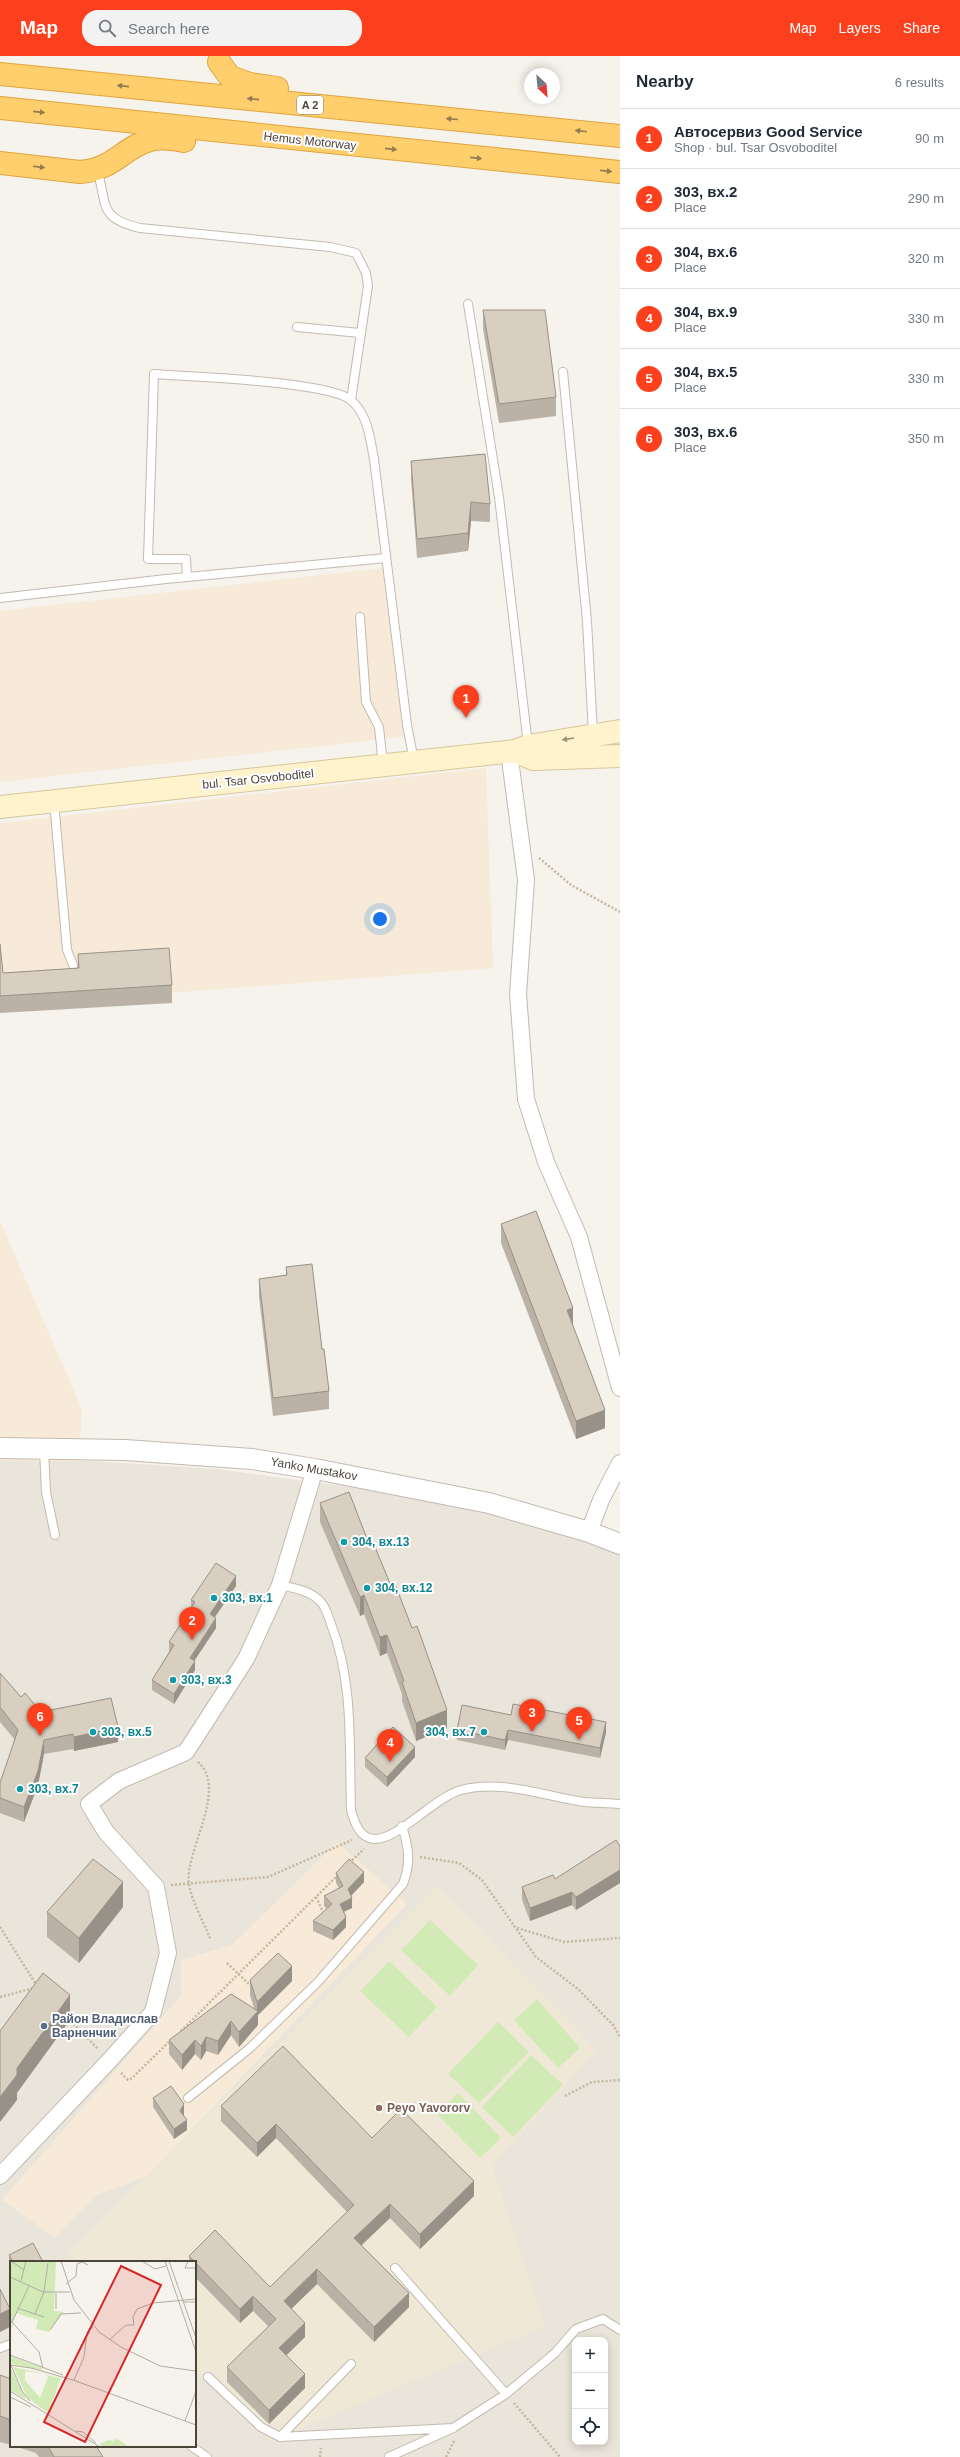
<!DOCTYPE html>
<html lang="en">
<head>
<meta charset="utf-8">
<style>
  body { margin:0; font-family:Helvetica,sans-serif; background:#f2f2f3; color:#1f2937 }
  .controls { position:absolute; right:12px; bottom:12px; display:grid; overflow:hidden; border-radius:8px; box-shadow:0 2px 10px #0003 }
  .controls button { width:36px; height:36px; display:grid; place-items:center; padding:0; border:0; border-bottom:1px solid #e0e1e3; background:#fff; color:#1f2937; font:20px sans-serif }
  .compass { position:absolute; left:524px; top:12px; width:36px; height:36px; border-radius:50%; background:#fff; box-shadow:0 2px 10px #0003; rotate:154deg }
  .you { position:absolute; left:380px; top:863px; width:14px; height:14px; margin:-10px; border:3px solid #fff; border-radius:50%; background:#1a73e8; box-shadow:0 0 0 6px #1a73e833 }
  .badge { display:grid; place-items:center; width:26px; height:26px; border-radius:50%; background:#fc3f1d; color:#fff; font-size:13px; font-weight:700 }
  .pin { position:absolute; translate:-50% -33px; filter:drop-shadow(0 1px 2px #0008) }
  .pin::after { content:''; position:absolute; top:21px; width:14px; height:12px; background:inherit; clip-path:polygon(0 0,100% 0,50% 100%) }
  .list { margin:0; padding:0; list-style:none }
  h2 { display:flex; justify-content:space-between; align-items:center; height:52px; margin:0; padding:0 16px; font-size:17px }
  h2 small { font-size:13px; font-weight:400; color:#747a83 }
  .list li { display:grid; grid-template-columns:26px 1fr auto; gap:12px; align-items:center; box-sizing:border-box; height:60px; padding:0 16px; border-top:1px solid #e0e1e3 }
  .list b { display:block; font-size:15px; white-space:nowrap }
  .list p { margin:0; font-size:13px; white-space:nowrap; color:#747a83 }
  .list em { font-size:13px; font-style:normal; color:#747a83 }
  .icon { flex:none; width:22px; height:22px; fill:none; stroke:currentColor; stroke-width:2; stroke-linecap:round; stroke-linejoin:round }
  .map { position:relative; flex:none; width:620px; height:2401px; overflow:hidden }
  header { display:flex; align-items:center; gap:24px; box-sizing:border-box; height:56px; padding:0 20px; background:#fc3f1d; color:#fff }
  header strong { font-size:19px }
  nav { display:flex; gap:22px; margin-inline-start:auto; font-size:14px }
  .search { width:280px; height:36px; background:#f2f2f3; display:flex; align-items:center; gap:10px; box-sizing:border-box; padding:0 14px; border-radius:16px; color:#747a83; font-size:15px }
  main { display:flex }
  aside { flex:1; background:#fff }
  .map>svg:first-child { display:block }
  .residential { fill:#eae5da; fill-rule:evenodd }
  .commercial { fill:#f7ead8 }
  .education { fill:#efe8d6 }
  .green { fill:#d2eab5 }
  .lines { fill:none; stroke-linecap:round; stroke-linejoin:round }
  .service-casing { stroke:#c2bbae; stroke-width:10 }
  .minor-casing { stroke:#c2bbae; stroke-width:18 }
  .tertiary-casing { stroke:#c2bbae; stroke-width:22 }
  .secondary-casing { stroke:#d6c79b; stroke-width:24 }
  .motorway-casing { stroke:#e0a43c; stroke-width:24 }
  .path { stroke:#c4b79f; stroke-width:2.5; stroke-dasharray:2 2; stroke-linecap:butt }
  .service { stroke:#fff; stroke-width:8 }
  .minor { stroke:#fff; stroke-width:16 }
  .tertiary { stroke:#fff; stroke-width:20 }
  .secondary { stroke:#fff3cd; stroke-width:22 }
  .motorway { stroke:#ffcf6e; stroke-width:22 }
  .wall { fill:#bab2a6 }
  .shaded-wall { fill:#979187 }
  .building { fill:#d8cfc1; stroke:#979187 }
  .oneway { fill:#937c4e }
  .oneway2 { fill:#9c937c }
  .culture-dot { fill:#0f9aa8; stroke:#fff; stroke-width:1.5 }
  .service-dot { fill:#5c6f8a; stroke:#fff; stroke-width:1.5 }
  .education-dot { fill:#8d6e63; stroke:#fff; stroke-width:1.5 }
  .labels { text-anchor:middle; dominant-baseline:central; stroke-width:4; stroke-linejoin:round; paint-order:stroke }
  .shield { fill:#fff; stroke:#817c74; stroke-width:1 }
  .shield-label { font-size:11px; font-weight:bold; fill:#4b4439 }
  .street-label { font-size:12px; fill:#4b4439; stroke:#fff }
  .culture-label { font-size:12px; font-weight:bold; fill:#0d838f; stroke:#fff; text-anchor:start }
  .service-label { font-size:12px; font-weight:bold; fill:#4e5e75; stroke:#fff; text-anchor:start }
  .education-label { font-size:12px; font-weight:bold; fill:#785e54; stroke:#fff; text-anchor:start }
  .inset-road { fill:none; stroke:#b2ada4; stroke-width:1 }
  .view { fill:#d62828; fill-opacity:0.15; stroke:#d62828; stroke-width:2 }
  .inset-edge { fill:none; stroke:#4b4439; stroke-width:2 }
</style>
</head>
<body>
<header>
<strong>Map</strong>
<div class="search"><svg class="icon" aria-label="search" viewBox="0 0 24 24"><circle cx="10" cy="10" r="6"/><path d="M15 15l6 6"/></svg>Search here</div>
<nav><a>Map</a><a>Layers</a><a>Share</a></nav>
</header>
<main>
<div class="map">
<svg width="620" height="2401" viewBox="0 0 620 2401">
  <rect width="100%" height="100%" fill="#f6f3ec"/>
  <path class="residential" d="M0,1405h91l127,8 159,22 149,11 94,33v922h-620zM11,2206h184v184h-184zM575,2284h30v102h-30z"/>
  <path class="commercial" d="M392,511l18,169 -410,46v-171z
    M486,712l7,200 -493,38v-183z
    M0,1165l82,188 -3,52h-79z
    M337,1786l70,62 -260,272 -49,19 -43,43 -53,-38 179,-204v-36l51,-15z"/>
  <path class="education" d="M437,1831l160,163 -105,116 53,160 -274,115 -76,-70v-109h-118l-9,-8z"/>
  <path class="green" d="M430,1864l48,45 -28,31 -49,-46z
    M389,1905l48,46 -28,30 -49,-46z
    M537,1943l43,49 -22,20 -44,-48z
    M498,1966l31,30 -50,51 -31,-29z
    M531,1999l32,30 -50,52 -31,-30z
    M458,2037l43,45 -21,20 -43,-44z"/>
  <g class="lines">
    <g class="service-casing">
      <path id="service" d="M97,114c11,34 0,48 43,58l190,19 26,6 10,20 2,13 -17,114
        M468,248l31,193 29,248
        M297,271l63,6
        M563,316l24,249 6,113
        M187,521l-1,-18h-38l6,-185c38,3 173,7 197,26 17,15 19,38 23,59l33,266 7,36
        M0,542l166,-19 220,-21
        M360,561l6,85 13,25 4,38
        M54,745l13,149 6,15
        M44,1393l2,43 9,43
        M280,1529c13,3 28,5 39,15 7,6 9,16 12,24 23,59 18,123 20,186 3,11 8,28 23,29 24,1 61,-42 87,-49 41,-11 82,6 123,12 11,1 24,1 36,2
        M188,2042l62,-50 68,-66 85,-98c8,-21 6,-36 -1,-58
        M395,2212l111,126 49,-41 21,-24 27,-10 17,11
        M0,2292l11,-4
        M208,2321l53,50 19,10 173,-9
        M280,2381l71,-73
        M191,2390l16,11
        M389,2401l64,-29 53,-34"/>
    </g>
    <g class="minor-casing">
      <path id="minor" d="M509,696l17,128 -8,114 8,105 20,63 33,75 41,151
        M589,1476l12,-32 19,-37
        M0,2120l109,-115 44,-49 15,-59 -12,-66 -50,-55 -17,-28 30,-23 67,-29 60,-93 34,-74 35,-116"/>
    </g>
    <g class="tertiary-casing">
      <path id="tertiary" d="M0,1392l125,2 127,9 63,10 174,34 100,29 31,12"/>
    </g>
    <g class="secondary-casing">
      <path id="secondary" d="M515,695l18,8 87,-3
        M0,751l515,-56 13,-5 92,-15"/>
    </g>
    <g class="motorway-casing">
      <path id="motorway" d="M219,6l11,15 20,7 27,4
        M0,18l620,62
        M0,52l620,64
        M0,107l80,9c35,-3 42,-24 70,-32 11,-3 23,-1 34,1"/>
    </g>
    <path class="path" d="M539,802l32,27 49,27
      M198,1706c31,27 -14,90 -9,122 3,18 14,37 21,54
      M420,1801l39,6 23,17 54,77 42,32 36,37 6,11
      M349,1807l15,-14
      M171,1829l97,-8 84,-37
      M316,1841l8,17
      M0,1871l37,59
      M517,1872l47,14 56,-4
      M227,1907l24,23
      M0,1941l34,-9
      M68,1962l30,31
      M181,1975l158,-157
      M121,2017l7,7 4,-2 39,-38
      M565,2040l27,-14 28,-2
      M514,2347l46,54
      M320,2401l1,-9
      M446,2401l8,-16"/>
    <use href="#service" class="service"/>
    <use href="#minor" class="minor"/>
    <use href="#tertiary" class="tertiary"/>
    <use href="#secondary" class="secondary"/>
    <use href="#motorway" class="motorway"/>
  </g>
  <path class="wall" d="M483,254l73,87v19l-57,7 -16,-94z
    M411,405l79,43v18l-19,-1 -3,30 -51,7 -6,-79z
    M0,888l3,29 75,-5v-14l94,31v18l-172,10z
    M501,1168l72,101 32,103 -29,11 -75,-196z
    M286,1211l36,82 7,42v18l-56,7 -14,-119v-18l27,-4z
    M320,1447l49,41 78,184 -31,13 -14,-40v-7l-15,-41 -7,3 -16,-42 -4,2 -40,-94z
    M236,1530l-21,31 1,11 -21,32v10l-21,34 -22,-14v-10l17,-28v-10l22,-35v-7z
    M0,1617l21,24 20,15 77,30 -44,9 -1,-2 -29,5 -6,31 -14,37 -24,-9v-30l15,-43 -15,-18z
    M511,1659l95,17 -6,26 -92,-18 -3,10 -48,-10v-10z
    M415,1701l-28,30 -22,-20v-9z
    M620,1790v37l-44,27 -4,-5 -42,16 -8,-21v-13l33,-8z
    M336,1817l28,9 -13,14 1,12 -8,4 2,15 -13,13 -20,-9v-10l14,-12 -3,-3v-10l15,-8 -3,-5z
    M123,1851l-44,56 -32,-26v-25z
    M250,1924l42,1 -34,34v10l-19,22 -8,-12 -13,20 -12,-4 -5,9 -6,-6 -13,16 -13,-16v-14l85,-32 -4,-13z
    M153,2042l31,16 3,16 -13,9 -21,-32z
    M221,2050l151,32 102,58 -54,53 -30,-31 -28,27 47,62 -35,35 -57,-58 -26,25 14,28 -18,18 18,33 -36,36 -42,-42v-15l42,-40 -16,-16 -13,12 -45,-46v-15h-6v-6l81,31 77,-75 -71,-74 -19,19 -36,-36z
    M9,2199l34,7h-32v6l-2,-3z
    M0,2319l11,4v66l-11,-3z
    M14,2390h82l7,11h-64l-3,-4z"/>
  <path class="shaded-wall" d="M471,446v19l-3,30v-18z
    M573,1252v18l-6,-16z
    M605,1354v18l-29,11v-18z
    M236,1520v10l-26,38v-10z
    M364,1539v19l-4,2v-19z
    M216,1562v10l-26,39v-9z
    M387,1579v18l-7,3v-19z
    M195,1605v9l-21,34v-10z
    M447,1654v18l-31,13v-18z
    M606,1666v10l-6,26v-10z
    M118,1671v15l-44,9v-14z
    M508,1674v10l-3,10v-10z
    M44,1684v14l-6,31 -14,37v-15z
    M415,1691v10l-28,30v-10z
    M620,1814v13l-44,27v-13z
    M364,1816v10l-16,17v-10z
    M123,1826v25l-44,56v-25z
    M572,1836v13l-42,16v-13z
    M352,1842v10l-12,5v-9z
    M346,1861v10l-13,13v-10z
    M292,1910v15l-34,34v10l-19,22v-15l18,-20v-10z
    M70,1939v25l-53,73v7l-17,22v-25l17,-29z
    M231,1965v14l-13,20v-14z
    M206,1981v14l-5,9v-14z
    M195,1984v14l-13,16v-15z
    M184,2048v10l-4,6v-9z
    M187,2064v10l-13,9v-10z
    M276,2068v14l-19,19v-14z
    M474,2125v15l-54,53v-15z
    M390,2148v14l-36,34v-14z
    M317,2213v15l-33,32v-15z
    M409,2237v14l-35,35v-15z
    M253,2240v15l-13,12v-14z
    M10,2253v18l-10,5v-18z
    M305,2267v14l-26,25v-14z
    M305,2318v14l-36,36v-14z"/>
  <path class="building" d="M483,254h62l11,87 -57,7z
    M485,398l5,50 -19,-2 -3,31 -51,6 -6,-78z
    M0,888l3,29 76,-5 -1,-14 91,-6 3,37 -172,11z
    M536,1155l37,97 -6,2 38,100 -29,11 -75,-197z
    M312,1208l10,85h2l5,42 -56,7 -14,-119 28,-4 -1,-8z
    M349,1436l20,52 4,-2 18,44 4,-2 17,44 5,-2 30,84 -31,13 -14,-41 2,-1 -17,-46 -7,2 -16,-42 -4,2 -40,-94z
    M216,1507l20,13 -26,38 6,4 -26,40 5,3 -21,33 -22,-14 22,-35 -5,-3 26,-40 -4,-2z
    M0,1617l21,24 4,-4 16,19 70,-14 7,29 -44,10 -1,-3 -29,6 -6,31 -14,36 -24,-9v-15l18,-53 -18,-23z
    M513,1648l93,18 -6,26 -92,-18 -3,10 -48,-10 5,-25 49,10z
    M393,1671l22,20 -28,30 -22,-19z
    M616,1784l4,6v24l-44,27 -4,-5 -42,16 -8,-21 31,-12 2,4z
    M93,1803l30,23 -44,56 -32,-26z
    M349,1803l15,13 -16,17 4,9 -12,6 6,13 -13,13 -20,-9 19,-17 -8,-8 19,-10 -7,-13z
    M278,1897l14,13 -35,36 -7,-22z
    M43,1917l27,22 -53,73v7l-17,22v-66z
    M231,1938l27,17 -19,21 -8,-11 -13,20 -12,-4 -5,9 -6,-6 -13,15 -13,-15z
    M283,1990l89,92 29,-29 73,72 -54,53 -30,-30 -36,34 55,55 -35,34 -57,-58 -33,32 21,22 -26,25 26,26 -36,36 -42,-43 49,-48 -23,-23 -13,13 -51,-53 26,-26 55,57 84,-82 -78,-81 -19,19 -36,-37z
    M171,2030l13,18 -4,7 7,9 -13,9 -21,-31z
    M33,2187l10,19h-30l-4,-7z
    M0,2233l10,20 -10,5z
    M0,2319l11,4v41l-11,-4z
    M48,2390h48l7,11h-49z"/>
  <defs><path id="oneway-solid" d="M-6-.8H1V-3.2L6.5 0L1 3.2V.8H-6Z"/></defs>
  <g class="oneway">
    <use href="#oneway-solid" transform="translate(123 30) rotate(-174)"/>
    <use href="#oneway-solid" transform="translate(253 43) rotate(-174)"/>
    <use href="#oneway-solid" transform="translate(39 56) rotate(6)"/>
    <use href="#oneway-solid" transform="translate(452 63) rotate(-175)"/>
    <use href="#oneway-solid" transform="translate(581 75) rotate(-173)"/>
    <use href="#oneway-solid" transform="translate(391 93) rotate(6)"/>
    <use href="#oneway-solid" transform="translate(476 102) rotate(6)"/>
    <use href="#oneway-solid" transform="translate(39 111) rotate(7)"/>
    <use href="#oneway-solid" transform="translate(606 115) rotate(6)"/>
  </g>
  <use class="oneway2" href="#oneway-solid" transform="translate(568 683) rotate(171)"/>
  <g class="culture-dot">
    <circle cx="344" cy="1486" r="4"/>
    <circle cx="367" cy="1532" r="4"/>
    <circle cx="214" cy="1542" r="4"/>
    <circle cx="173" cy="1624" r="4"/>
    <circle cx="93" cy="1676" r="4"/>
    <circle cx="484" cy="1676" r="4"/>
    <circle cx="20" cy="1733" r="4"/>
  </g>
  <circle class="service-dot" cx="44" cy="1970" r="4"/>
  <circle class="education-dot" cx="379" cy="2052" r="4"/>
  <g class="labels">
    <rect class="shield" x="297" y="40" width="26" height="18" rx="3"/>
    <g class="shield-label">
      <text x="310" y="49">A 2</text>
    </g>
    <g class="street-label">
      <text transform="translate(310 85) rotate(6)">Hemus Motorway</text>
      <text transform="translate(258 723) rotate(-6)">bul. Tsar Osvoboditel</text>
      <text transform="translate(314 1413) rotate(10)">Yanko Mustakov</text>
    </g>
    <g class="culture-label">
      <text x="352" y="1486">304, вх.13</text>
      <text x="375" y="1532">304, вх.12</text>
      <text x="222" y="1542">303, вх.1</text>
      <text x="181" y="1624">303, вх.3</text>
      <text x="101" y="1676">303, вх.5</text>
      <text x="476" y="1676" text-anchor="end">304, вх.7</text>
      <text x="28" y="1733">303, вх.7</text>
    </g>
    <g class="service-label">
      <text x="52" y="1963">Район Владислав<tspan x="52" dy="14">Варненчик</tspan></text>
    </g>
    <g class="education-label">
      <text x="387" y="2052">Peyo Yavororv</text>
    </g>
  </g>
  <g transform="translate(10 2205)">
    <rect width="186" height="186" fill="#f6f3ec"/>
    <path d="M0,95l32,12v2l-30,-6zM0,106l17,33 -17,-10zM3,106l32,7 -20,-3v9l15,18 8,-21 -2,-2 15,3 -13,35 -20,-15zM106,177l13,9h-25l-5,-3 10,-4 5,1z" fill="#d2eab5"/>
    <path d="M0,0h46l-2,50 10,1 -15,20 -13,-3 2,-9 -22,-7 -6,20z" fill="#d2eab5"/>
    <path class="inset-road" d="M1,0l13,9M51,0l13,39 25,32 22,15 39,19 36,5M132,0l13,8 11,-3M155,0l31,91M159,0l27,77M178,0l-3,7h11M0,16l33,15h27M11,20l5,-20M56,23l10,-8 1,-12 5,-2 6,3M46,32v16M173,41h13M7,47l27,9M25,53l9,-22 4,-29M0,59l29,32 4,16M2,61l17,-36M40,69l11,-16 20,-1M99,79l17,-15h8l-1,-8 4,-8 16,-6 43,-4M0,94l53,20M0,102l12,28 8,10M0,104l21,3 42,12 123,45M64,119l10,-23 3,-25 6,-5M0,130l90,56M0,136l21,10M175,160l11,-30M66,170l7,1 13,11"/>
    <path class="view" d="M111,5l40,19 -76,157 -41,-20z"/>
    <rect width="186" height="186" class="inset-edge"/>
  </g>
</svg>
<div class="controls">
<button>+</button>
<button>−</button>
<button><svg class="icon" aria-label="locate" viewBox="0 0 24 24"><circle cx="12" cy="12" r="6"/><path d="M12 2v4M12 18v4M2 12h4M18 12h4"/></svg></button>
</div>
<svg class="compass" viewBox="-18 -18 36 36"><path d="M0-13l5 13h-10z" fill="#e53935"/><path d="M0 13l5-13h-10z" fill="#747a83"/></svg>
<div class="you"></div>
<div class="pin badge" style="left:466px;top:662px">1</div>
<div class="pin badge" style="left:192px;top:1584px">2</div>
<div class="pin badge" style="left:532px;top:1676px">3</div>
<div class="pin badge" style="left:390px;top:1706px">4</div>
<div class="pin badge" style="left:579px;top:1684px">5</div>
<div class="pin badge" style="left:40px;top:1680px">6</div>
</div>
<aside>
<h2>Nearby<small>6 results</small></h2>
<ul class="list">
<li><span class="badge">1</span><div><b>Автосервиз Good Service</b><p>Shop · bul. Tsar Osvoboditel</p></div><em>90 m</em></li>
<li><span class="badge">2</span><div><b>303, вх.2</b><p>Place</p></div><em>290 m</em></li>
<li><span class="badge">3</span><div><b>304, вх.6</b><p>Place</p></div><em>320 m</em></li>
<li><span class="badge">4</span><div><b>304, вх.9</b><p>Place</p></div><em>330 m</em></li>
<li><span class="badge">5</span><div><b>304, вх.5</b><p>Place</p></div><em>330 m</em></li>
<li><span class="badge">6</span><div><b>303, вх.6</b><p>Place</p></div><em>350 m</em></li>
</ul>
</aside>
</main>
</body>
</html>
